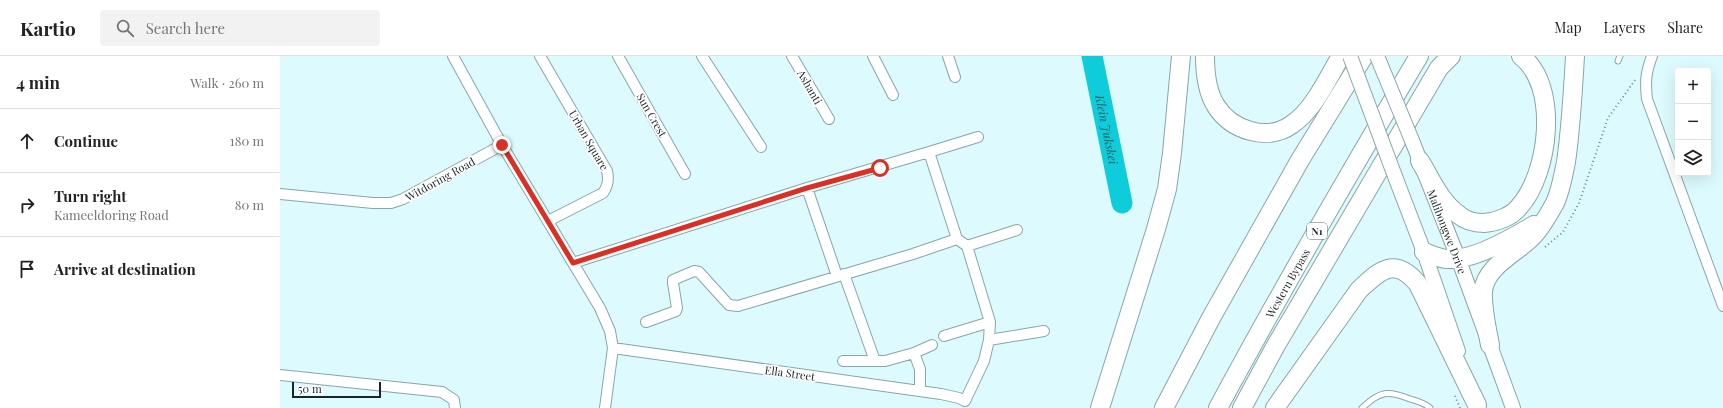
<!DOCTYPE html>
<html lang="en">
<head>
<meta charset="utf-8">
<style>
  body { margin:0; font-family:"Playfair Display",serif; background:#f2f2f2; color:#222 }
  .controls { position:absolute; right:12px; top:12px; display:grid; overflow:hidden; border-radius:4px; box-shadow:0 4px 16px #0002 }
  .controls button { width:36px; height:36px; display:grid; place-items:center; padding:0; border:0; border-bottom:1px solid #e0e0e0; background:#fff; color:#222; font:20px sans-serif }
  .scale { position:absolute; left:12px; bottom:10px; width:89px; box-sizing:border-box; padding-left:4px; border:2px solid #1a2526; border-top:0; font-size:11px; line-height:14px; white-space:nowrap; color:#1a2526; -webkit-text-stroke:3px #fff; paint-order:stroke }
  .stop { position:absolute; width:12px; height:12px; margin:-9px; border:3px solid #d93025; border-radius:50%; background:#fff }
  .stop.end { background:#d93025; border-color:#fff; box-shadow:0 1px 4px #0008 }
  .list { margin:0; padding:0; list-style:none }
  h2 { display:flex; justify-content:space-between; align-items:center; height:52px; margin:0; padding:0 16px; font-size:17px }
  h2 small { font-size:13px; font-weight:400; color:#767676 }
  .list li { display:grid; grid-template-columns:26px 1fr auto; gap:12px; align-items:center; box-sizing:border-box; height:64px; padding:0 16px; border-top:1px solid #e0e0e0 }
  .list b { display:block; font-size:15px; white-space:nowrap }
  .list p { margin:0; font-size:13px; white-space:nowrap; color:#767676 }
  .list em { font-size:13px; font-style:normal; color:#767676 }
  .icon { flex:none; width:22px; height:22px; fill:none; stroke:currentColor; stroke-width:2; stroke-linecap:round; stroke-linejoin:round }
  .map { position:relative; flex:none; width:1443px; height:352px; overflow:hidden }
  header { display:flex; align-items:center; gap:24px; box-sizing:border-box; height:56px; padding:0 20px; background:#fff; border-bottom:1px solid #e0e0e0 }
  header strong { font-size:19px }
  nav { display:flex; gap:22px; margin-inline-start:auto; font-size:14px }
  .search { width:280px; height:36px; background:#f2f2f2; display:flex; align-items:center; gap:10px; box-sizing:border-box; padding:0 14px; border-radius:4px; color:#767676; font-size:15px }
  main { display:flex }
  aside { flex:1; background:#fff }
  .map>svg:first-child { display:block }
  .lines { fill:none; stroke-linecap:round; stroke-linejoin:round }
  .river { stroke:#0eccd9; stroke-width:21 }
  .service-casing { stroke:#89a5a8; stroke-width:7 }
  .minor-casing { stroke:#89a5a8; stroke-width:12 }
  .secondary-casing { stroke:#89a5a8; stroke-width:16 }
  .motorway-casing { stroke:#89a5a8; stroke-width:20 }
  .path { stroke:#74888a; stroke-width:2; stroke-dasharray:1 3; stroke-linecap:butt }
  .service { stroke:#fff; stroke-width:5 }
  .minor { stroke:#fff; stroke-width:10 }
  .secondary { stroke:#fff; stroke-width:14 }
  .motorway { stroke:#fff; stroke-width:18 }
  .secondary-bridge-casing { stroke:#89a5a8; stroke-width:16; stroke-linecap:butt }
  .secondary-bridge { stroke:#fff; stroke-width:14 }
  .route { stroke:#d93025; stroke-width:5 }
  .labels { text-anchor:middle; dominant-baseline:central; stroke-width:3.5; stroke-linejoin:round; paint-order:stroke }
  .shield { fill:#fff; stroke:#5f6667; stroke-width:1 }
  .shield-label { font-size:10px; font-weight:bold; fill:#1a2526 }
  .street-label { font-size:11px; fill:#1a2526; stroke:#fff }
  .water-label { font-size:12px; font-style:italic; fill:#236268; stroke:#fff }
</style>
</head>
<body>
<header>
<strong>Kartio</strong>
<div class="search"><svg class="icon" aria-label="search" viewBox="0 0 24 24"><circle cx="10" cy="10" r="6"/><path d="M15 15l6 6"/></svg>Search here</div>
<nav><a>Map</a><a>Layers</a><a>Share</a></nav>
</header>
<main>
<aside>
<h2>4 min<small>Walk · 260 m</small></h2>
<ul class="list">
<li><svg class="icon" aria-label="ahead" viewBox="0 0 24 24"><path d="M12 20V5M6 11l6-6 6 6"/></svg><div><b>Continue</b></div><em>180 m</em></li>
<li><svg class="icon" aria-label="right" viewBox="0 0 24 24"><path d="M7 20v-9h11M14 6l5 5-5 5"/></svg><div><b>Turn right</b><p>Kameeldoring Road</p></div><em>80 m</em></li>
<li><svg class="icon" aria-label="arrive" viewBox="0 0 24 24"><path d="M6 21V4h12l-3 4 3 4H6"/></svg><div><b>Arrive at destination</b></div></li>
</ul>
</aside>
<div class="map">
<svg width="1443" height="352" viewBox="0 0 1443 352">
  <rect width="100%" height="100%" fill="#ddfbfe"/>
  <g class="lines">
    <path class="river" id="s1" d="M812,0l30,147"/>
    <g class="service-casing">
      <path id="service" d="M1338,5l2,-5
        M1082,352c18,-17 26,-18 48,-9 7,2 15,4 20,9"/>
    </g>
    <g class="minor-casing">
      <path id="minor" d="M173,0l49,89 98,163 10,23 3,17 -8,60
        M260,0l67,115c2,9 1,15 -4,22l-55,28
        M338,0l67,118
        M422,0l59,91
        M512,0l37,63
        M593,0l20,39
        M668,0l7,21
        M1372,0c-6,16 -7,25 -5,43l76,207
        M649,96l49,-15
        M527,132l30,88
        M0,138l93,9h18l12,-4 99,-54
        M687,190l50,-16
        M293,207l234,-75 122,-36 28,87 10,7 23,76 -1,18 -5,21 -19,40
        M564,218l31,87
        M366,266l30,-11 1,-3 -4,-25v-3l21,-9 5,1 30,33 9,1 175,-52 44,-15
        M664,280l46,-14
        M709,284l55,-9
        M333,292l328,46 18,4 6,3
        M634,297l6,16v22
        M563,305h42l29,-8 18,-8
        M0,319l162,17 12,8 1,8"/>
    </g>
    <g class="secondary-casing">
      <g id="secondary">
        <path id="s2" d="M1133,87l45,115 55,150"/>
        <path d="M1116,123l28,73 34,99"/>
      </g>
    </g>
    <g class="motorway-casing">
      <g id="motorway">
        <path d="M925,0c0,16 2,36 11,50 15,24 51,36 75,19 23,-15 36,-46 50,-69"/>
        <path d="M1140,105c11,18 21,42 39,54 7,6 16,8 25,8 12,-1 27,-6 35,-16 30,-33 41,-121 2,-151"/>
        <path d="M1144,196c8,3 16,7 24,7 24,2 66,-22 86,-34"/>
        <path d="M1210,289c-3,-17 -8,-36 -7,-54 3,-25 32,-37 48,-53 7,-6 19,-26 24,-35 6,-13 8,-27 11,-41 5,-35 7,-70 9,-106"/>
        <path d="M820,352l56,-179 11,-40 5,-36 9,-97"/>
        <path d="M884,352l47,-90 89,-158 64,-104"/>
        <path id="s3" d="M938,352c64,-119 132,-236 201,-352"/>
        <path d="M962,352l33,-61 164,-279 12,-12"/>
        <path d="M995,352l84,-118c21,-20 36,-34 59,-6l59,121"/>
      </g>
    </g>
    <path class="path" d="M1265,191l18,-15 16,-29 29,-85 27,-38
      M1175,340l5,12"/>
    <use href="#service" class="service"/>
    <use href="#minor" class="minor"/>
    <use href="#secondary" class="secondary"/>
    <use href="#motorway" class="motorway"/>
    <g class="secondary-bridge-casing">
      <path id="secondary-bridge" d="M1070,0l46,123
        M1097,0l36,87"/>
    </g>
    <use href="#secondary-bridge" class="secondary-bridge"/>
  </g>
  <g class="lines">
    <path class="route" d="M222,89l71,118 234,-75 73,-20"/>
  </g>
  <g class="labels">
    <rect class="shield" x="1027" y="167" width="20" height="16" rx="3"/>
    <g class="shield-label">
      <text x="1037" y="175">N1</text>
    </g>
    <g class="street-label">
      <text transform="translate(530 31) rotate(60)">Ashanti</text>
      <text transform="translate(372 59) rotate(60)">Sun Crest</text>
      <text transform="translate(309 84) rotate(60)">Urban Square</text>
      <text transform="translate(160 123) rotate(-29)">Witdoring Road</text>
      <text stroke="none"><textPath href="#s2" startOffset="95">Malibongwe Drive</textPath></text>
      <text stroke="none"><textPath href="#s3" startOffset="143">Western Bypass</textPath></text>
      <text transform="translate(510 317) rotate(8)">Ella Street</text>
    </g>
    <g class="water-label">
      <text stroke="none"><textPath href="#s1" startOffset="75">Klein Jukskei</textPath></text>
    </g>
  </g>
</svg>
<div class="controls">
<button>+</button>
<button>−</button>
<button><svg class="icon" aria-label="layers" viewBox="0 0 24 24"><path d="M12 4l9 5-9 5-9-5zM3 14l9 5 9-5"/></svg></button>
</div>
<div class="scale">50 m</div>
<div class="stop" style="left:600px;top:112px"></div>
<div class="stop end" style="left:222px;top:89px"></div>
</div>
</main>
</body>
</html>
